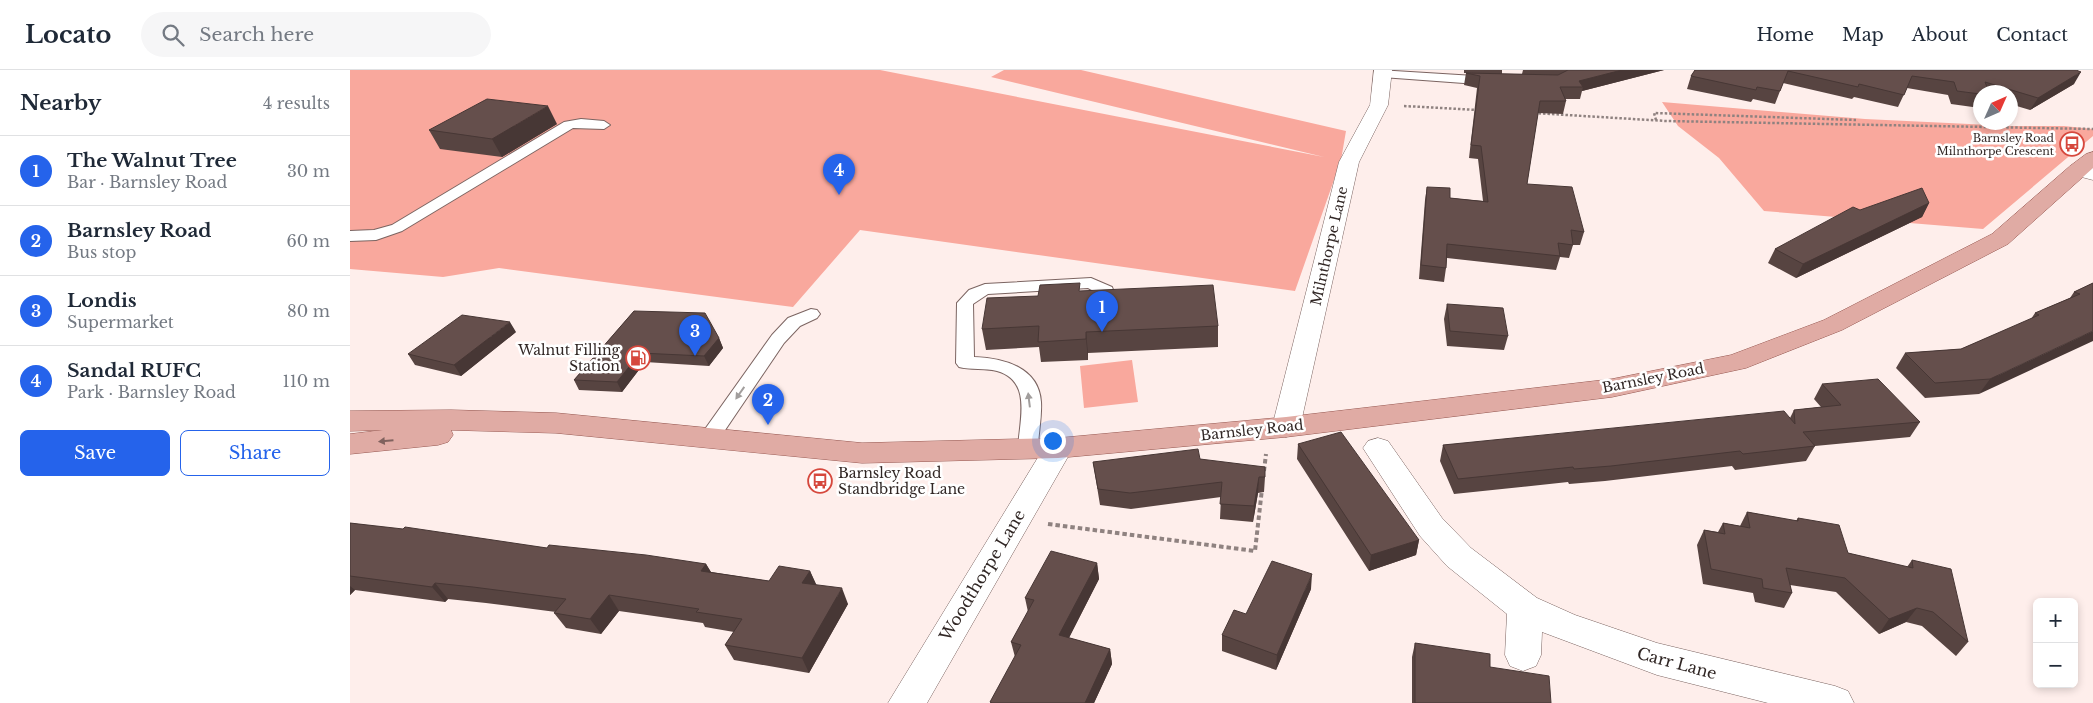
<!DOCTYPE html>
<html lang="en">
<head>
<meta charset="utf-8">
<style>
  body { margin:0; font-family:"Libre Baskerville",serif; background:#f6f6f7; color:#1f2937 }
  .controls { position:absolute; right:15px; bottom:15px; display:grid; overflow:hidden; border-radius:8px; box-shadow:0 2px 8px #0003 }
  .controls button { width:45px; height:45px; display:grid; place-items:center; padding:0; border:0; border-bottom:1px solid #e0e1e3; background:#fff; color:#1f2937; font:25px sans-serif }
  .compass { position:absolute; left:1623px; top:15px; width:45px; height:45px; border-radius:50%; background:#fff; box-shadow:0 2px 8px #0003; rotate:45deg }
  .you { position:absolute; left:702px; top:370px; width:18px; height:18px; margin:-12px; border:4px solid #fff; border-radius:50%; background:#1a73e8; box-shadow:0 0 0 8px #1a73e833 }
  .badge { display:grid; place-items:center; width:32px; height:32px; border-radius:50%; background:#2563eb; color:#fff; font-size:16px; font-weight:700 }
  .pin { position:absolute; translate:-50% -41px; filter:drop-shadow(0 1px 2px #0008) }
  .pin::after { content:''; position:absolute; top:26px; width:18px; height:15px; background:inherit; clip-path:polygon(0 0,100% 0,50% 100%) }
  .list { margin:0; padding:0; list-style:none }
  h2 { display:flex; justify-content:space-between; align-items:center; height:65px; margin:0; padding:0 20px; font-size:21px }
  h2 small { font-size:16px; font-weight:400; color:#747a83 }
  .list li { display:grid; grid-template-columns:32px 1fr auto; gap:15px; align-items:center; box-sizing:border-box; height:70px; padding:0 20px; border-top:1px solid #e0e1e3 }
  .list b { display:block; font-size:19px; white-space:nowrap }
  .list p { margin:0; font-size:16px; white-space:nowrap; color:#747a83 }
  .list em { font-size:16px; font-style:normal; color:#747a83 }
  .actions { display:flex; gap:10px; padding:15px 20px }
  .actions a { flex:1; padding:11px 0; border:1px solid #2563eb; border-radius:8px; text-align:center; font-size:18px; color:#2563eb }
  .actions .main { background:#2563eb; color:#fff }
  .icon { flex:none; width:28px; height:28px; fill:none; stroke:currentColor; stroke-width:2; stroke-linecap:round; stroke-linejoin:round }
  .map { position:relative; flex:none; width:1743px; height:633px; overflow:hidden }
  header { display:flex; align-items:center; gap:30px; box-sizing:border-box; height:70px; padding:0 25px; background:#fff; border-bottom:1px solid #e0e1e3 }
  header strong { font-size:24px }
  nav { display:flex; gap:28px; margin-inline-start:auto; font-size:18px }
  .search { width:350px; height:45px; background:#f6f6f7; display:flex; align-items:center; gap:12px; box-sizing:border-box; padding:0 18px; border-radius:28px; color:#747a83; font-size:19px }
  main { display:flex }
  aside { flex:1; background:#fff }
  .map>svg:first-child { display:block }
  .green { fill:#f9a89d }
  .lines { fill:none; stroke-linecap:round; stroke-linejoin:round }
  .lane-casing { stroke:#7b6461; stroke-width:2 }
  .street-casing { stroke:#7b6461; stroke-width:1 }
  .primary-casing { stroke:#965851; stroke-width:1 }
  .path-far1 { stroke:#8f8280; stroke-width:2.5; stroke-dasharray:2.5 2; stroke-linecap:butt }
  .path { stroke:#8f8280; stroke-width:4; stroke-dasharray:4.5 3; stroke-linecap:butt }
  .lane { fill:#fff; fill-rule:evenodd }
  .street { fill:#fff; fill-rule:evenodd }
  .primary { fill:#e0aba4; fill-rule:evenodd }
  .wall { fill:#574441 }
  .shaded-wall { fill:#473735 }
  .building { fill:#654f4c; stroke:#473735 }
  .oneway { fill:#a29e9d }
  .oneway2 { fill:#80625e }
  .labels { text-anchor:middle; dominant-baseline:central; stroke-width:5; stroke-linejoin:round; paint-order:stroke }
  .far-poi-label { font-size:11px; fill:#312725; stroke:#fff; text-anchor:end }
  .street-label { font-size:14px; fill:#312725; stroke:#fff }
  .poi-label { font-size:14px; fill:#312725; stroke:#fff; text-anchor:end }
  .near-street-label { font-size:16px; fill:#312725; stroke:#fff }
</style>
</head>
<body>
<header>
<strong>Locato</strong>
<div class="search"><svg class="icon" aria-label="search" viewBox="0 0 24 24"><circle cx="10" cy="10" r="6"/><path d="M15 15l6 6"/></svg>Search here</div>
<nav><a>Home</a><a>Map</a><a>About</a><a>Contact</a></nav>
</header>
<main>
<aside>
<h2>Nearby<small>4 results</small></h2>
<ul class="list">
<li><span class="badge">1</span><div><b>The Walnut Tree</b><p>Bar · Barnsley Road</p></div><em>30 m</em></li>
<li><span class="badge">2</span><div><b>Barnsley Road</b><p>Bus stop</p></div><em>60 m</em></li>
<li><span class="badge">3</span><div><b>Londis</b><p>Supermarket</p></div><em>80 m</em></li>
<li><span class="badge">4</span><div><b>Sandal RUFC</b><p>Park · Barnsley Road</p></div><em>110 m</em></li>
</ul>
<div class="actions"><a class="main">Save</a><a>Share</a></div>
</aside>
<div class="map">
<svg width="1743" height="633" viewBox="0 0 1743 633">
  <rect width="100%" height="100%" fill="#feeeeb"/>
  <path class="green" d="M0,0h530l444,87 -333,-80 13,-7h77l265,61 -5,29 -46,131 -435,-61 -67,77 -294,-39 -56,9 -93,-8z
    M1312,32l203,17 146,7h53l29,3v7l-110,93 -219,-18 -45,-53 -41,-32z
    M782,290l6,42 -54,6 -4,-42z"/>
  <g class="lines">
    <g class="lane-casing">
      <path id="lane" d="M1028,0l113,7 6,4 -6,4 -109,-8 -6,-4z
        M231,49l23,2 6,4 -6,4 -31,-1 -171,103 -26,9 -26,1v-10l24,-1 18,-5 172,-103z
        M741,208l21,9 4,10 -2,4h-12l-3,-7 -11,-6 -100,6 -15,10 1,53c29,1 65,10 67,45 1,16 -3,31 -3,47l-3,5 -7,2 -7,-2 -3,-5c1,-27 15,-68 -21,-78 -12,-3 -26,-1 -38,-4l-3,-4 1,-60 12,-13 16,-6z
        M461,239l6,1 3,4 -3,4 -17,8 -16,17 -67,99 -7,2 -7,-2 -3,-5 3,-5 69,-97 16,-17z"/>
    </g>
    <g class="street-casing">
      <path id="street" d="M1024,0h18l-4,35 -29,57 -59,265 -4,7 -10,3 -10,-3 -4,-7 67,-265 31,-57z
        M1727,94l16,4v12l-23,-6 -3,-4 3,-4z
        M708,368l10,3 5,7 -146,255h-39l160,-262z
        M1028,368l10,3 54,77 29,30 66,50 38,17 82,28 178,43 13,5 6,12h-86l-111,-28 -115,-43 -1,23 -5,11 -13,5 -13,-5 -5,-11 2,-41 -60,-48 -27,-30 -57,-88 5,-7z"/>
    </g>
    <g class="primary-casing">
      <path id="primary" d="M1743,82v16l-85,76 -166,86 -96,38 -134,29 -326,40 -228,21 -196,5 -306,-30 -105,-3 2,5 -5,7 -10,3 -88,9v-20l33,-4 -33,1v-20l101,-1 105,3 306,30 196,-5 228,-21 326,-38 119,-24 93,-35 168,-86 78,-68 16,-12z"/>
    </g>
    <path class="path-far1" d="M1054,36l74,4
      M1184,43l132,8 427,8
      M1306,50l-2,-7 202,7"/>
    <path class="path" d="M914,401l2,-17
      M698,454l207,27 7,-62"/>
    <use href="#lane" class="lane"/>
    <use href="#street" class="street"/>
    <use href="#primary" class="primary"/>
  </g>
  <path class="wall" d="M1114,0h38v4h20l1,-4h141l-82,21 -2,8h-15l1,2 -3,13 -25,-1 -11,71 57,48 -4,13h-7l-4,13 -9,-1 -4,13 -109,-12 -1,10 -2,14 -25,-3 6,-79 2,-13 23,11 33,3 -5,-42 -9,-1 8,-70 -13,-3 2,-12h-2z
    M1345,0h381l-2,14 -44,26 -20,-6v-12h-30v16l-29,-4 -3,-9 -41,-7 -9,19 -44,-10 -2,2 -69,-16 -8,21 -22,-5 -2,3 -64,-13 4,-13z
    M207,54l-55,33 -62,-8 -11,-19z
    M1579,133l-7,14 -126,61 -28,-15 7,-14 85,-39z
    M1743,213l-114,111 -54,4 -29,-30 9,-15 56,-4 70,-30 4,-6 35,-15 4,-6z
    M731,221l137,35v21l-130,6v7l-47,2 -2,-15 -53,3 -4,-21 56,-33z
    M1097,234l61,32 -4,14 -57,-4 -3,-27z
    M284,241l85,27 4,10 -14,18 -64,-4 -23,30 -43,-2 -5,-10z
    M166,262l-55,44 -46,-11 -7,-11z
    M1472,314l98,38 -10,15 -95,9 -9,15 -71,9 -3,-4 -127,15 -36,3 -1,-2 -114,12 -14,-33 3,-16 347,-27 4,-8 27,-3 -7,-8z
    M948,374l121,96 -3,15 -47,16 -72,-112z
    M850,389l65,18 -1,15 -6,1 -5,29 -33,-3 1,-22 -90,12 -31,-4 -7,-43z
    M1397,442l49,9 2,-3 50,35 59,14 5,-7 56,82 -12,14 -34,-30 -16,-4 -27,12 -43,-42 -46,-7 2,8 -8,15 -29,-6 -2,-9 -50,-9 -6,-39 7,-15 14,2 5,-9 17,3z
    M0,453l197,25 159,16 5,8 58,9 41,-10 6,14 32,19 -39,69 -75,-13 -9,-15 9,-13 -29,-5 -2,-4 -84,-12 -18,23 -35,-6 -12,-15 2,-1 -70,-9 -38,-4 -3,3 -90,-12 -5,5z
    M747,493l2,16 -30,59 41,11 2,15 -18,39h-104l25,-46 -4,-15 17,-30 -3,-14z
    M961,519l-35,81 -54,-19v-16l24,-21z
    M1065,573l75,24 61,36h-139v-46z"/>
  <path class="shaded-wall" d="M1272,0h42l-82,21 1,-4 -4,-6z
    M1731,2l-7,12 -44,26 8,-12z
    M198,36l9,18 -55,33 -10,-18z
    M1579,133l-7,14 -126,61 7,-14z
    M160,252l6,10 -55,44 -7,-11z
    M1743,261v10l-114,53 11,-15z
    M736,262l2,21v7l-2,-21z
    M369,268l4,10 -14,18 -5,-10z
    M290,283l5,9 -23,30 -5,-10z
    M909,407l-1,16 -5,29 1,-16z
    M1069,470l-3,15 -47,16 2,-16z
    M747,493l2,16 -37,72 -3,-16z
    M356,494l9,15 -14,-8z
    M460,501l7,15 -15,-3z
    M962,504l-1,15 -35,81 1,-15z
    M85,513l13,16 -3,3 -13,-15z
    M0,516l5,4 -5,5z
    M492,518l6,16 -39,69 -7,-15z
    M259,525l10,16 -18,23 -11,-15z
    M1567,538l-11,14 -27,12 10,-15z
    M760,579l2,15 -18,39h-9z"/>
  <path class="building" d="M1218,0h54l-43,11 4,6h-23l6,14h-26l-13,83 45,3 12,45 -13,-2 2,15 -15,-2 2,13 -113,-12 -1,24 -25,-3 6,-78 23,1v10l38,4 -7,-56 -10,-1 9,-69 -14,-3 92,2z
    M1345,0h381l5,2 -43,26 -53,-16 4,10h-9v2l-23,-3 -3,-9 -42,-6 -8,19 -45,-11 -1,3 -70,-16 -8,20 -23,-4 -1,3 -65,-14z
    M137,29l61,7 -56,33 -63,-9z
    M1572,118l7,15 -126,61 -28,-15 78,-42 7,3z
    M730,213l-1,8 134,-6 5,41 -132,6v7l-48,3 1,-16 -57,3 5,-31 51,-2 2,-11z
    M1743,213v48l-103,48 -55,4 -30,-30 56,-4 78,-34 -4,-2 45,-19 -6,-2z
    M1097,234l56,4 5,28 -58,-5z
    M284,241l71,2 14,25 -15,18 -64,-3 -23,29 -43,-2z
    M112,245l48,7 -56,43 -46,-11z
    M1528,309l42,43 -117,10 12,14 -72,8 -3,-3 -129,15 -37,3 -1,-2 -115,12 -15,-34 341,-34 11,13 -1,-14 47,-5 -19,-21z
    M991,362l78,108 -48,15 -73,-111z
    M848,379l2,10 65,8v10h-6l-5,29 -34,-2 2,-22 -92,11 -32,-4 -5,-27z
    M1397,442l51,9v-3l41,7 9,28 65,15 -1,-8 39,9 17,73 -35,-30 -16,-4 -28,11 -44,-41 -59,-10 6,25 -29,-5 -1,-9 -51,-10 -7,-39 21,4 -2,-11 27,5z
    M0,453l53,6 2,-2 142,21 2,-3 97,10 60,9 -5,7 68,10 10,-15 31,5 -8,12 40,5 -40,70 -77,-13 17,-26 -46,-7 3,-3 -90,-14 -19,24 -36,-6 12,-14 -93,-12 -38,-4 -3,4 -82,-11z
    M701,481l46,12 -38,72 51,14 -25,54h-93l-2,-1 31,-57 -10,-3 23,-42 -9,-2z
    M922,491l40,13 -35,81 -55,-20 12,-25 12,4z
    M1065,573l75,11v13l59,9 2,27h-136z"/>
  <defs><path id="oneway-solid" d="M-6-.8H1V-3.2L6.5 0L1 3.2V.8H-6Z" transform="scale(1.25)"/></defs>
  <g class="oneway">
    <use href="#oneway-solid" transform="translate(390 323) rotate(125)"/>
    <use href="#oneway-solid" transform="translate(679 330) rotate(-97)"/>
  </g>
  <use class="oneway2" href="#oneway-solid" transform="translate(36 371) rotate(175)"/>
  <defs>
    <g id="bus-ring" transform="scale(1.25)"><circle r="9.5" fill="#fff" stroke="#d6483d" stroke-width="1.5"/><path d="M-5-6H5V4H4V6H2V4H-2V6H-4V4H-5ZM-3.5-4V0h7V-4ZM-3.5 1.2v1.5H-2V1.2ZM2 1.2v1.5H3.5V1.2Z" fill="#d6483d"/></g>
    <g id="fuel-ring" transform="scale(1.25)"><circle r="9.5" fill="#fff" stroke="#d6483d" stroke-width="1.5"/><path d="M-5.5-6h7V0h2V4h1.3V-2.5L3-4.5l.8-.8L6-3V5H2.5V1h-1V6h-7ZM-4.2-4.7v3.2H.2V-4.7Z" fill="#d6483d"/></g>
  </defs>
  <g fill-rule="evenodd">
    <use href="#bus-ring" x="1722" y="74"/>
    <use href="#fuel-ring" x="288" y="288"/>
    <use href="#bus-ring" x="470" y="411"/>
  </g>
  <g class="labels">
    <g class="far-poi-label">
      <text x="1704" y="68">Barnsley Road<tspan x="1704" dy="13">Milnthorpe Crescent</tspan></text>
    </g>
    <g class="street-label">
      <text transform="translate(979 176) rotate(-77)">Milnthorpe Lane</text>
      <text transform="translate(1303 308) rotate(-11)">Barnsley Road</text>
      <text transform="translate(902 360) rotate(-6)">Barnsley Road</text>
    </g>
    <g class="poi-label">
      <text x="270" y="280">Walnut Filling<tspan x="270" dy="16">Station</tspan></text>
      <text x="488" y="403" text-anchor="start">Barnsley Road<tspan x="488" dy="16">Standbridge Lane</tspan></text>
    </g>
    <g class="near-street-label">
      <text transform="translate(632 505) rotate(-59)">Woodthorpe Lane</text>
      <text transform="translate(1327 593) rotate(15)">Carr Lane</text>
    </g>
  </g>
</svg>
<div class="controls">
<button>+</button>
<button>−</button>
</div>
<svg class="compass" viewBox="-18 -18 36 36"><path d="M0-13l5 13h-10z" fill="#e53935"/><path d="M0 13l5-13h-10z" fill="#747a83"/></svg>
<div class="you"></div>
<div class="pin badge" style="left:752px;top:262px">1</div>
<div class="pin badge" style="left:418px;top:355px">2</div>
<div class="pin badge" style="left:345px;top:286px">3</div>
<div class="pin badge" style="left:489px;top:125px">4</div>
</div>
</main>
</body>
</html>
